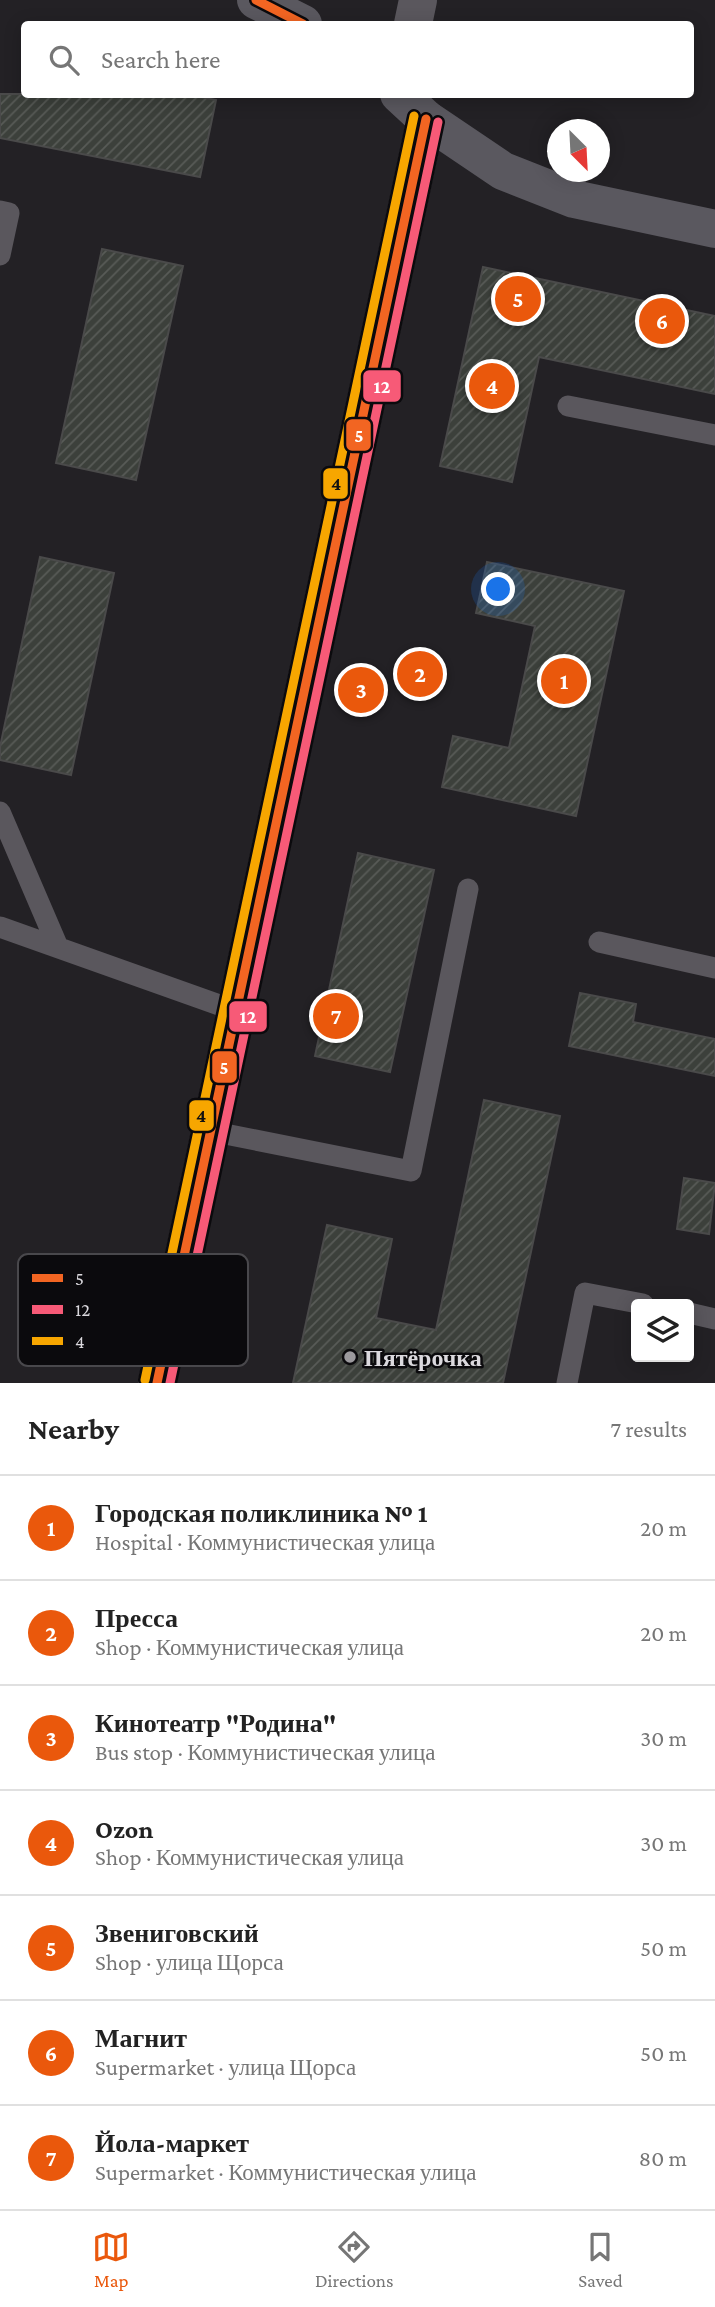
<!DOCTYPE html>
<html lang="en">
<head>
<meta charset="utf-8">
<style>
  body { margin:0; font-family:"Crimson Pro",serif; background:#f6f6f6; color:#222 }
  .controls { position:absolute; right:21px; bottom:21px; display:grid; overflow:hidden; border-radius:7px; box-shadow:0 4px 18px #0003 }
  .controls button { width:63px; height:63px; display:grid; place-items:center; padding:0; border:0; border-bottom:2px solid #e0e0e0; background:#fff; color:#222; font:35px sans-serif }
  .compass { position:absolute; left:547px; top:119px; width:63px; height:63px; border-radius:50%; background:#fff; box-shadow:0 4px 18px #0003; rotate:156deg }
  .you { position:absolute; left:499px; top:590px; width:24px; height:24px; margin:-18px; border:5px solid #fff; border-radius:50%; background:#1a73e8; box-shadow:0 0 0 10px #1a73e833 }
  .badge { display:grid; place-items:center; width:46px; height:46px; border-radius:50%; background:#ea580c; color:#fff; font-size:23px; font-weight:700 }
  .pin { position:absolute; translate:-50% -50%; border:4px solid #fff; box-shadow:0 2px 7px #0006 }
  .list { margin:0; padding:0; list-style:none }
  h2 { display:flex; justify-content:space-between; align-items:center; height:91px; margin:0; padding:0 28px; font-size:30px }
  h2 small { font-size:23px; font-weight:400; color:#767676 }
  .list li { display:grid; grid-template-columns:46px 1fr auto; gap:21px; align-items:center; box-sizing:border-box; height:105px; padding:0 28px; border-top:2px solid #e0e0e0 }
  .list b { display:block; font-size:26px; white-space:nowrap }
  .list p { margin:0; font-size:23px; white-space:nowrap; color:#767676 }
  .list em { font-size:23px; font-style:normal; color:#767676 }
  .icon { flex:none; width:38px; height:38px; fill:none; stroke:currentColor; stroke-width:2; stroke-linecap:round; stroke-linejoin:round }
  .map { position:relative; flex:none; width:715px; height:1383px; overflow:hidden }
  .search { position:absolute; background:#fff; box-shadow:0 4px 18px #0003; left:21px; right:21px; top:21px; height:77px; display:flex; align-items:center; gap:18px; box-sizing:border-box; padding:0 24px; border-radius:7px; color:#767676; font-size:26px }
  .sheet { height:826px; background:#fff }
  nav { display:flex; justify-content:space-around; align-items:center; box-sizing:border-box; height:98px; border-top:2px solid #e0e0e0; background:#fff; font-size:19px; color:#767676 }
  nav a { display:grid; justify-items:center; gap:4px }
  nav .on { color:#ea580c }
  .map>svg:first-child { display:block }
  .building { fill:url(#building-hatch); stroke:#4a4a4a; stroke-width:2 }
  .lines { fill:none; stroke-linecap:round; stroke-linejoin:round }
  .lane { stroke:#5a575d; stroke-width:21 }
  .street { stroke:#5a575d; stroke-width:38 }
  .primary { stroke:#5a585f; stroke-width:38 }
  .bus-1-casing { stroke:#0b0a0d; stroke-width:14 }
  .bus-2-casing { stroke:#0b0a0d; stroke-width:14 }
  .bus-3-casing { stroke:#0b0a0d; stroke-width:14 }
  .bus-1 { stroke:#f26522; stroke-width:9 }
  .bus-2 { stroke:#f75a77; stroke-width:9 }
  .bus-3 { stroke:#f7a600; stroke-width:9 }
  .poi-dot { fill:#9b999d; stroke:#0b0a0d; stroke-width:2.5 }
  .labels { text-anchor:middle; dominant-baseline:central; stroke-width:5; stroke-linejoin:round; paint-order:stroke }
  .poi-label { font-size:24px; font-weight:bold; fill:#dbd9de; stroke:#0b0a0d; text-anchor:start }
  .key { fill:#0b0a0d; stroke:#49484c; stroke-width:2 }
  .key-label { font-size:19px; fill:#dbd9de }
  .line-badge { stroke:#0b0a0d; stroke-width:2.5 }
  .badge-label { font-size:19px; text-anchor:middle; font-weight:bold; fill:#fff }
  .pale-badge-label { font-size:19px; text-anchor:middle; font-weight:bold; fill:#111 }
</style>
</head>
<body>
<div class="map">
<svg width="715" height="1383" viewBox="0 0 715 1383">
  <defs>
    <pattern id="building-hatch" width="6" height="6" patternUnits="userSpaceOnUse" patternTransform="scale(1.75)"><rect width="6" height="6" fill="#3c403b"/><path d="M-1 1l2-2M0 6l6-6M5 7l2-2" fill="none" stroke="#585b57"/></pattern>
  </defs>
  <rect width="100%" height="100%" fill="#232125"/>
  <path class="building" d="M0,94h187l29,6 -16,77 -200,-39z
    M102,249l81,17 -47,214 -80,-17z
    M483,267l232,49v78l-176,-37 -27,125 -72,-16z
    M40,557l74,16 -43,202 -71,-15v-13z
    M487,562l137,29 -48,225 -134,-29 11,-51 56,12 26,-122 -59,-13z
    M358,853l76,17 -44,202 -75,-16z
    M580,993l56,11 -3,18 82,17v37l-146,-30z
    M484,1100l76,16 -57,267h-210l34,-158 65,14 -16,79 60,12z
    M684,1178l31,5 -6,51 -32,-5z"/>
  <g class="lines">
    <path class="lane" d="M0,211l9,2 -9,42
      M568,406l147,29
      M0,812l58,135
      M0,927l236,84
      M599,942l116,26
      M210,1131l201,40 57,-282
      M689,1313l26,6
      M567,1383l18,-90 58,11"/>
    <path class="street" d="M413,24l5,-24
      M157,1383l269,-1264"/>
    <path class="primary" d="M256,0l47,24
      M399,94l27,25 77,52 71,28 141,30"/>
    <g class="bus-1-casing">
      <path id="bus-1" d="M256,0l47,24
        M157,1383l269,-1264"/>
    </g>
    <g class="bus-2-casing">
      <path id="bus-2" d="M170,1383l268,-1261"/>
    </g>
    <g class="bus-3-casing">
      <path id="bus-3" d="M145,1380l269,-1264"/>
    </g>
    <use href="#bus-1" class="bus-1"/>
    <use href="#bus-2" class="bus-2"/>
    <use href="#bus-3" class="bus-3"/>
  </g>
  <circle class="poi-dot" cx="350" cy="1357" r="7"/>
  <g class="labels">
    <g class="poi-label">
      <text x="364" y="1357">Пятёрочка</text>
    </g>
  </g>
  <rect x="18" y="1254" width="230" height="112" rx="10" class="key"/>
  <rect x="32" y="1274" width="31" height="8" fill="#f26522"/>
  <rect x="32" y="1305" width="31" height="9" fill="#f75a77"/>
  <rect x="32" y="1337" width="31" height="8" fill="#f7a600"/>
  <g class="key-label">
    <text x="75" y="1285">5</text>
    <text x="75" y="1316">12</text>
    <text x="75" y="1348">4</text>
  </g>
  <g class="line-badge">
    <rect x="362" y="369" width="40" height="34" rx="7" fill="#f75a77"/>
    <rect x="345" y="418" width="27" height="34" rx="7" fill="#f26522"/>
    <rect x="322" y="467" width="27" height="33" rx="7" fill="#f7a600"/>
    <rect x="228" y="1000" width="40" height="33" rx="7" fill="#f75a77"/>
    <rect x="211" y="1050" width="27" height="34" rx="7" fill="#f26522"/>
    <rect x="188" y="1099" width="27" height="33" rx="7" fill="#f7a600"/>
  </g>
  <g class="badge-label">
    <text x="382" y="393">12</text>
    <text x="359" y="442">5</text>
    <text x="248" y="1023">12</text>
    <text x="224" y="1074">5</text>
  </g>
  <g class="pale-badge-label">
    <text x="336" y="490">4</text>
    <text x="201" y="1122">4</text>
  </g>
</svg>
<div class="controls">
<button><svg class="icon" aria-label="layers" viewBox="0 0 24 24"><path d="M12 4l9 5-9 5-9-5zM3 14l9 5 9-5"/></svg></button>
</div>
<svg class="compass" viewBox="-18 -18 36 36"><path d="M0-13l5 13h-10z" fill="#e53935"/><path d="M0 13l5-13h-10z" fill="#767676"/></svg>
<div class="you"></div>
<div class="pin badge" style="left:564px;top:681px">1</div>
<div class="pin badge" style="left:420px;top:674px">2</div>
<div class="pin badge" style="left:361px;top:690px">3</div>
<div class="pin badge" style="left:492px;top:386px">4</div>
<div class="pin badge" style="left:518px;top:299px">5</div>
<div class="pin badge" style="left:662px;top:321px">6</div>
<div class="pin badge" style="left:336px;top:1016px">7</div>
<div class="search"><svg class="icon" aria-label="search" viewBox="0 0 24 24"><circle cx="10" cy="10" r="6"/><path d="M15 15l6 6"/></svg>Search here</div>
</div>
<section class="sheet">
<h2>Nearby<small>7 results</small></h2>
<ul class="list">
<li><span class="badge">1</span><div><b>Городская поликлиника № 1</b><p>Hospital · Коммунистическая улица</p></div><em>20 m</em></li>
<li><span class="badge">2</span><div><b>Пресса</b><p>Shop · Коммунистическая улица</p></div><em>20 m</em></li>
<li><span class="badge">3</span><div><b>Кинотеатр &quot;Родина&quot;</b><p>Bus stop · Коммунистическая улица</p></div><em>30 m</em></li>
<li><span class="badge">4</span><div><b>Ozon</b><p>Shop · Коммунистическая улица</p></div><em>30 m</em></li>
<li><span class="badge">5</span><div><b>Звениговский</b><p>Shop · улица Щорса</p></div><em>50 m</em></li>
<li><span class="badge">6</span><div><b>Магнит</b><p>Supermarket · улица Щорса</p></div><em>50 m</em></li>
<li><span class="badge">7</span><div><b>Йола-маркет</b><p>Supermarket · Коммунистическая улица</p></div><em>80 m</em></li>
</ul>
</section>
<nav>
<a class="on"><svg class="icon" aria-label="map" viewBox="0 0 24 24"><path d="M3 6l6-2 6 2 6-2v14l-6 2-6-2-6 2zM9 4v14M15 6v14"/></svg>Map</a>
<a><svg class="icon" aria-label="directions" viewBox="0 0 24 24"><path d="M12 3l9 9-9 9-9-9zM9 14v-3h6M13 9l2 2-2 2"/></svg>Directions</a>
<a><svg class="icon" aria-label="saved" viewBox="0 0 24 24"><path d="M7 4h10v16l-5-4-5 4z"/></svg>Saved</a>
</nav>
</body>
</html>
